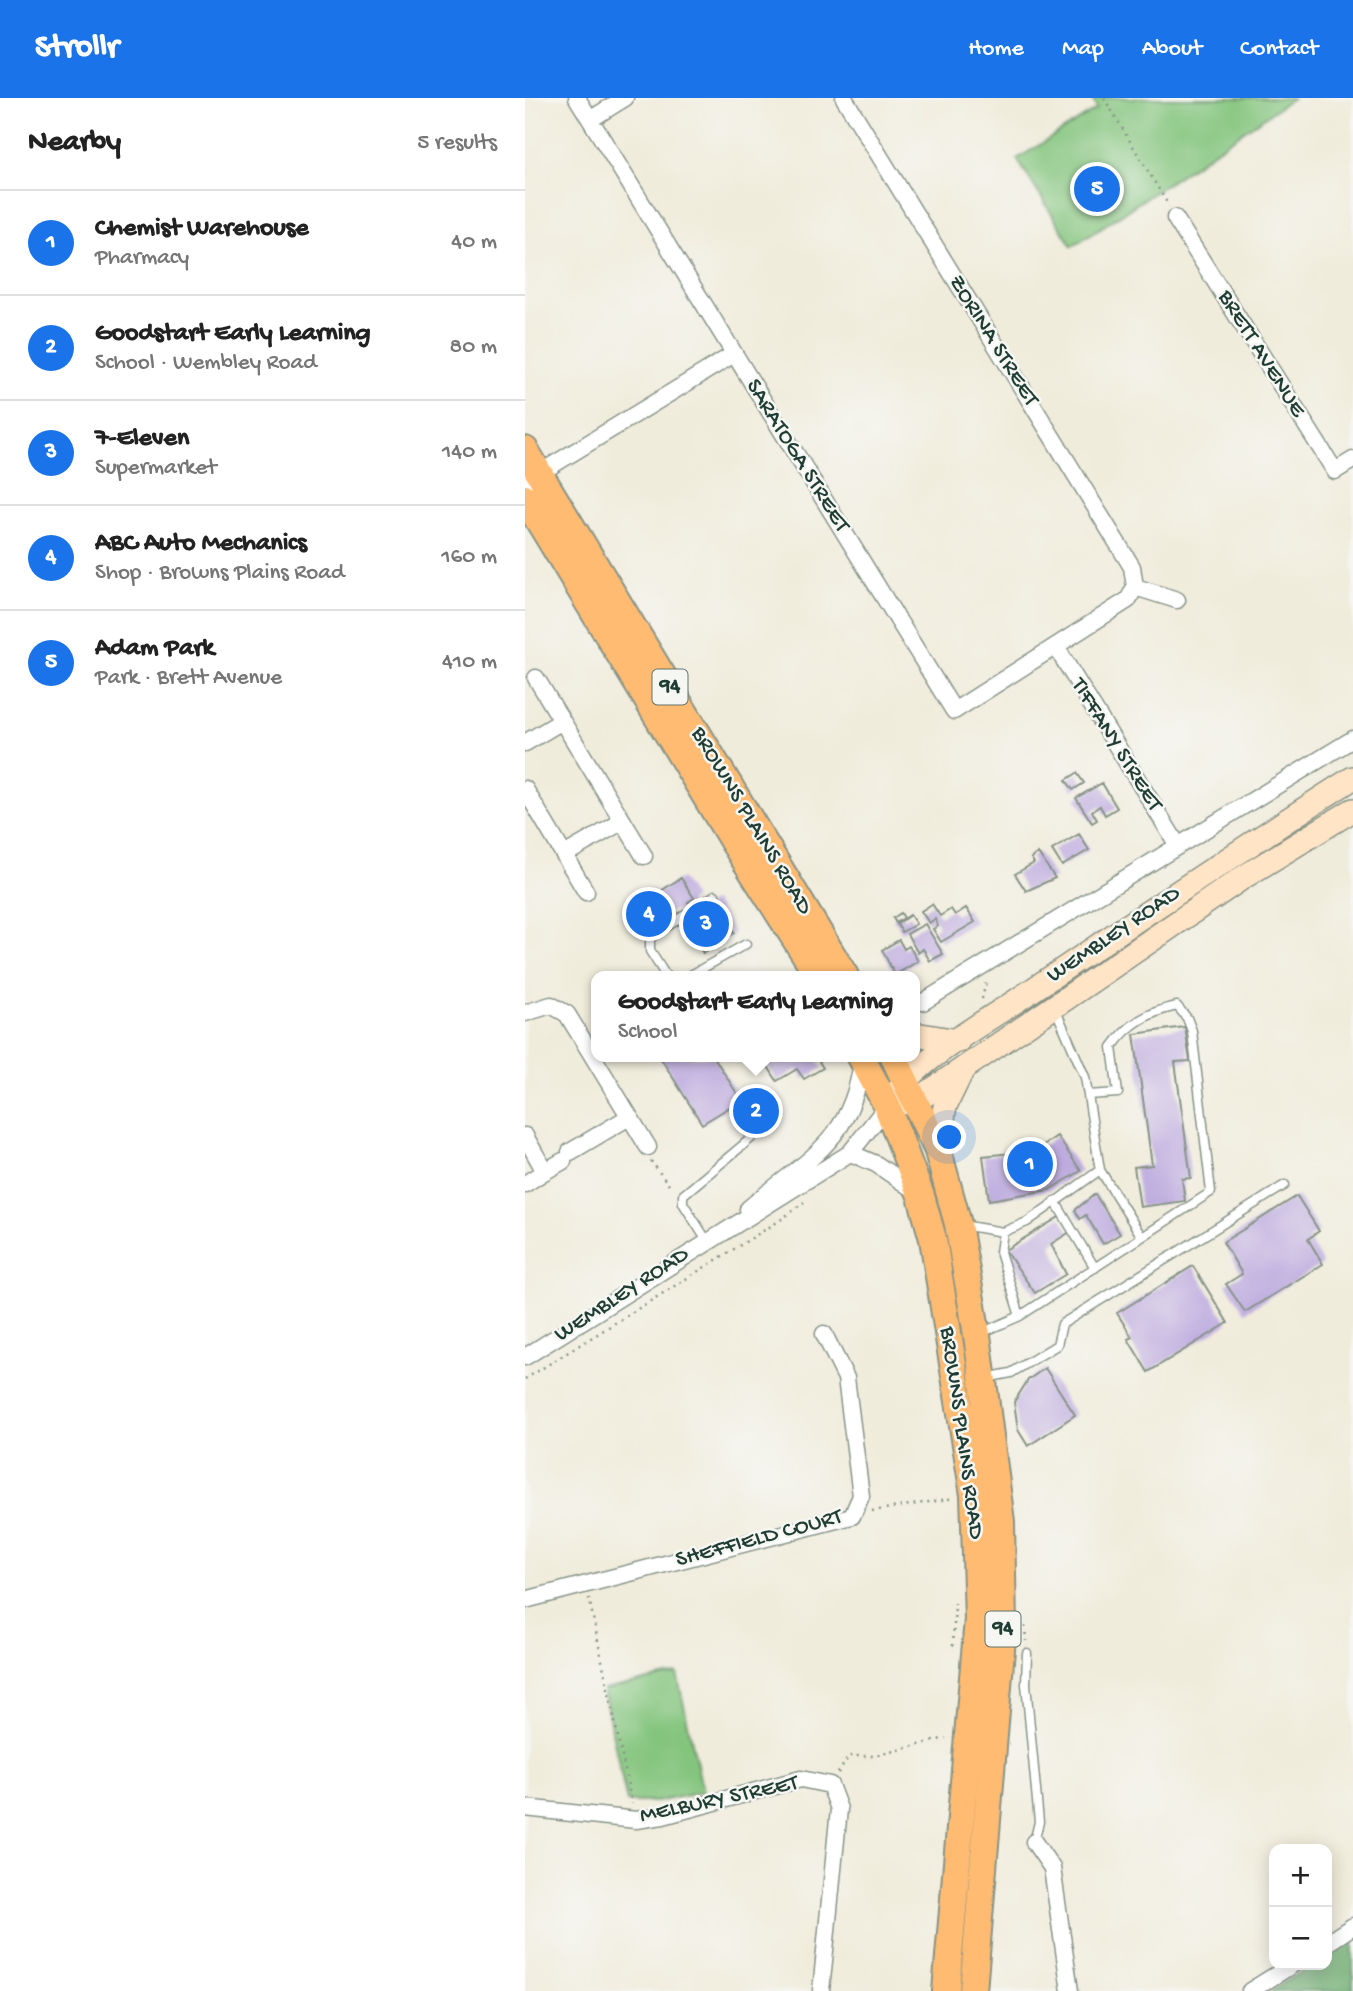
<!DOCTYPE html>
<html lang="en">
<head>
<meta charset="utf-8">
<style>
  body { margin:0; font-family:"Gochi Hand",sans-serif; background:#f2f2f2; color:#222 }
  .controls { position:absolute; right:21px; bottom:21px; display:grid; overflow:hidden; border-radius:14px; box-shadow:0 4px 18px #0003 }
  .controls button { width:63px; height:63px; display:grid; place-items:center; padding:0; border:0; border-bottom:2px solid #e0e0e0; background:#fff; color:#222; font:35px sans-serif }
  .you { position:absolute; left:425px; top:1040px; width:24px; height:24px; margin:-18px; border:5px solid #fff; border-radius:50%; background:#1a73e8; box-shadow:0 0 0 10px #1a73e833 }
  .badge { display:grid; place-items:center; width:46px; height:46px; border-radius:50%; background:#1a73e8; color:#fff; font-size:23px; font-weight:700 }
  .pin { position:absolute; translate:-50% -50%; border:4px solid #fff; box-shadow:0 2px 7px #0006 }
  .popup { position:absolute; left:66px; top:873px; width:329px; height:91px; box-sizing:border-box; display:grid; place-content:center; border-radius:14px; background:#fff; filter:drop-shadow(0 2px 5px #0005); font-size:23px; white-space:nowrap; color:#767676 }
  .popup b { font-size:26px; color:#222 }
  .popup::after { content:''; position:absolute; left:50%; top:100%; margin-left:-14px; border:14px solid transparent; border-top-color:#fff }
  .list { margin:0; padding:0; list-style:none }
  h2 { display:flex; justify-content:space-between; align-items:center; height:91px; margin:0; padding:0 28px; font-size:30px }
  h2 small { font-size:23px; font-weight:400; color:#767676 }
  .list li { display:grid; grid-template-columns:46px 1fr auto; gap:21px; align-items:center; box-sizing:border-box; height:105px; padding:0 28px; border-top:2px solid #e0e0e0 }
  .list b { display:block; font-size:26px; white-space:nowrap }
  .list p { margin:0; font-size:23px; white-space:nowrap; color:#767676 }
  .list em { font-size:23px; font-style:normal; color:#767676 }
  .map { position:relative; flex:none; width:828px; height:1893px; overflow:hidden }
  header { display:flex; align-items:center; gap:42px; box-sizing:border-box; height:98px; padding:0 35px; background:#1a73e8; color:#fff }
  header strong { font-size:33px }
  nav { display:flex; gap:38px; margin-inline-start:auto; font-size:24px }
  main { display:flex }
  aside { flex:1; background:#fff }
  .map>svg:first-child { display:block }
  .green { fill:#84c57e; stroke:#528159; stroke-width:2 }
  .forest { fill:#6baa6d; stroke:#457450; stroke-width:2 }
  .building { fill:#beacdf }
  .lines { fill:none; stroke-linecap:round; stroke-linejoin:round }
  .service-casing { stroke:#889488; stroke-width:11 }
  .minor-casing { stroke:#889488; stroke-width:19 }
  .secondary-casing { stroke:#889488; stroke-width:26 }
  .primary-casing { stroke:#889488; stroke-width:30 }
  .path { stroke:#889488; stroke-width:2.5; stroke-dasharray:2 5; stroke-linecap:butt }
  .service { stroke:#fff; stroke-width:8 }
  .minor { stroke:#fff; stroke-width:16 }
  .secondary { stroke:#ffe4c6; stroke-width:23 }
  .primary { stroke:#ffbb71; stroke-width:26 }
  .labels { text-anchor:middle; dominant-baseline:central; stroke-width:5; stroke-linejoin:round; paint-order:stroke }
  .shield { fill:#f6f6f2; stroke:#60746d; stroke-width:2 }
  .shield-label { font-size:21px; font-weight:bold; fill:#1f3d34 }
  .street-label { font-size:23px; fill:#1f3d34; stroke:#f6f6f2 }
</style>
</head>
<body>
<header>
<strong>Strollr</strong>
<nav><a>Home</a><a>Map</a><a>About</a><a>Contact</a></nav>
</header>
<main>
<aside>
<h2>Nearby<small>5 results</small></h2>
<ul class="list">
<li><span class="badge">1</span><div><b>Chemist Warehouse</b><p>Pharmacy</p></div><em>40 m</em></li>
<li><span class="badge">2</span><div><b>Goodstart Early Learning</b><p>School · Wembley Road</p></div><em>80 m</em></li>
<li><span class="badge">3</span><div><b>7-Eleven</b><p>Supermarket</p></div><em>140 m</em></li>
<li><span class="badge">4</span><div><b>ABC Auto Mechanics</b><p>Shop · Browns Plains Road</p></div><em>160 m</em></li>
<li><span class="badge">5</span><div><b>Adam Park</b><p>Park · Brett Avenue</p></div><em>410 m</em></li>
</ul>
</aside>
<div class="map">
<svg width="828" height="1893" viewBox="0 0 828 1893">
  <rect width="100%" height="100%" fill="#f6f6f2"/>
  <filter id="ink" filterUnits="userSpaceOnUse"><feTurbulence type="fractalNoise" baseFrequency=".0143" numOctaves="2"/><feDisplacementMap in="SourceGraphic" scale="14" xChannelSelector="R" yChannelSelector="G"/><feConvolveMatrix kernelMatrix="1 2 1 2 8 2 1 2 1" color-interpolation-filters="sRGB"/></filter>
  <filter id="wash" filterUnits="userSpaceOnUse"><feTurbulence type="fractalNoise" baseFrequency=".00686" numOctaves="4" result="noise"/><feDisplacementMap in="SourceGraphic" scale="28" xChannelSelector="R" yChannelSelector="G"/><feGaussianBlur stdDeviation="1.57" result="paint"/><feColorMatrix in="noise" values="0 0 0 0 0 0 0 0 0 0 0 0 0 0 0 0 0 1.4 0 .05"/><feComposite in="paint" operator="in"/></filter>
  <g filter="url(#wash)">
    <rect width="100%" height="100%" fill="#f0ecdb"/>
    <path class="green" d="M567,0h201c-74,49 -146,101 -221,148l-55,-87 80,-50z
      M152,1576l26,118 -48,10h-28l-24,-112z"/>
    <path class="forest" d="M828,1842v51h-83l42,-26h15v-9z"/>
    <g id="blocks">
      <path class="building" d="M552,675l7,10 -11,7 -7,-10z
        M577,685l15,25 -12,7 -5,-9 -8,5 5,9 -5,3 -16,-25z
        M554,736l10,16 -27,16 -10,-16z
        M513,755l17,25 -29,13 -11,-17 19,-11 -3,-5z
        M156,780l13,20 -6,4 7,11 19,-12 20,32 -31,20 -28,-44 -32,20 -15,-24 25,-16 3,5z
        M407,806l8,12 11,-7 4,6 11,-7 9,14 -34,20 -8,-13 5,-3 -3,-7 -6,4 -8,-12z
        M376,815l3,5 -8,5 -3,-5z
        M385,817l6,9 -14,8 -5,-8z
        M400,826l18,30 -13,7 -7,-12 -5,4 -11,-19z
        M374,842l5,9 5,-3 9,15 -23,14 -13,-25z
        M660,929l5,34 -15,1 16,116 -9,1 3,22 -45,6 -6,-40 18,-2 -18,-131z
        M135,959h54l27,43 -39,24z
        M237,959h54l7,11 -19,11 -7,-10 -20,12z
        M532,1038l24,35 -32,19 -60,10 -6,-44 52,-5z
        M570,1096l25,40 -17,10 -17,-29 -6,4 -5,-9z
        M772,1098l22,35 -11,8 15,25 -78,48 -19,-28 16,-10 -19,-32z
        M536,1118l9,16 -19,12 15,30 -31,19 -30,-43z
        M668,1168l35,57 -80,49 -20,-33 4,-2 -15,-24z
        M520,1270l30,47 -47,31 -10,-16 -4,-28 14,-22z"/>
    </g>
  </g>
  <g filter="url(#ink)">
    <use href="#blocks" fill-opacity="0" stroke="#889488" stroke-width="2"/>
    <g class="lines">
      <g class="service-casing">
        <path id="service" d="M141,878l-16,-25v-13l65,-43
          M164,878l57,-32
          M563,997l30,-2 -6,-46c17,-24 37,-35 65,-41l10,12 5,13 19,161 -69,45
          M530,1103l40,67
          M437,1127l41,7 24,-10 73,-52 -15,-93 -30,-69
          M478,1134l-3,20 20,64 122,-79 -42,-67
          M182,1143l-24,-38v-8l90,-75
          M456,1235l39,-17
          M460,1280l26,-5 46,-28 5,-21 223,-139
          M502,1555l-1,31 13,138 -5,20"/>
      </g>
      <g class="minor-casing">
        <path id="minor" d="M52,0l377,613 174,-111 7,-13 -3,-20 -288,-469
          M66,21l34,-21
          M650,120l160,253 18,-11
          M0,384l209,-128
          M610,489l42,13
          M531,549l121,197
          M11,580l108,178
          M0,645l37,-22
          M0,691l61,103
          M39,757l59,-34
          M398,904l430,-263
          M0,915l26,-8 16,9 81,133
          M0,1038l18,32 -1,5 -17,11
          M45,1054l59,-35
          M325,1055l26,11 41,28
          M17,1075l21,-12
          M223,1111c57,-49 104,-66 114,-148
          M0,1259l325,-204 37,-47
          M0,1502l327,-84 9,-20 -15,-118 -22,-44
          M0,1710l111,12 27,-4 138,-37 29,6 9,24 -18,182
          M509,1744l18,26 18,123
          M802,1845l26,-17
          M725,1893l42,-26"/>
      </g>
      <g class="secondary-casing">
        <path id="secondary" d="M390,936l43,7
          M370,997c24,-37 92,-74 130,-100 108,-73 217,-147 328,-217
          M372,1006l19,-3 326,-223 111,-68
          M413,1053l7,-45 18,-37"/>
      </g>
      <g class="primary-casing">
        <path id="primary" d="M0,352l320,526
          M0,400l209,345 85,133
          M336,959l26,49 34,90 12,43 41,256 4,124 -32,372
          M369,959l44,94 20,73 19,111 24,187 2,103 -30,366"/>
      </g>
      <path class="path" d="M579,0l65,108
        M457,901l4,-17
        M126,1063l21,28
        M0,1281l254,-158 25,-19
        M347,1413l83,-13
        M64,1500l43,206
        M500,1528l1,15
        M428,1548l2,-43
        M313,1675l11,-17h25l72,-18"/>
      <use href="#service" class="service"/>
      <use href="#minor" class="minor"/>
      <use href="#secondary" class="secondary"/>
      <use href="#primary" class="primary"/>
    </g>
  </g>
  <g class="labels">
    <g class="shield">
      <rect x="127.5" y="571.5" width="35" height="35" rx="5"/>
      <rect x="460.5" y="1513.5" width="35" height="35" rx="5"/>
    </g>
    <g class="shield-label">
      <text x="145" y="589">94</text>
      <text x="478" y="1531">94</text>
    </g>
    <g class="street-label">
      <text transform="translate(468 243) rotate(58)">ZORINA STREET</text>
      <text transform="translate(736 256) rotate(58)">BRETT AVENUE</text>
      <text transform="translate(272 358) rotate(58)">SARATOGA STREET</text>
      <text transform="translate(591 647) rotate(58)">TIFFANY STREET</text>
      <text transform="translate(226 723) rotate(59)">BROWNS PLAINS ROAD</text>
      <text transform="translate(589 837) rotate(-34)">WEMBLEY ROAD</text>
      <text transform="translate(97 1197) rotate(-33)">WEMBLEY ROAD</text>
      <text transform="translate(436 1335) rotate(82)">BROWNS PLAINS ROAD</text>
      <text transform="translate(234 1441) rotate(-15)">SHEFFIELD COURT</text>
      <text transform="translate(194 1702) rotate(-12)">MELBURY STREET</text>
    </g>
  </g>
</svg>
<div class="controls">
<button>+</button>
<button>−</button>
</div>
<div class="you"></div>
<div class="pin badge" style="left:505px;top:1066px">1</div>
<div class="pin badge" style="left:231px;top:1013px">2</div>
<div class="popup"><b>Goodstart Early Learning</b>School</div>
<div class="pin badge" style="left:181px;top:826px">3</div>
<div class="pin badge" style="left:124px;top:816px">4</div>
<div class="pin badge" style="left:572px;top:91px">5</div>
</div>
</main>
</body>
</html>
